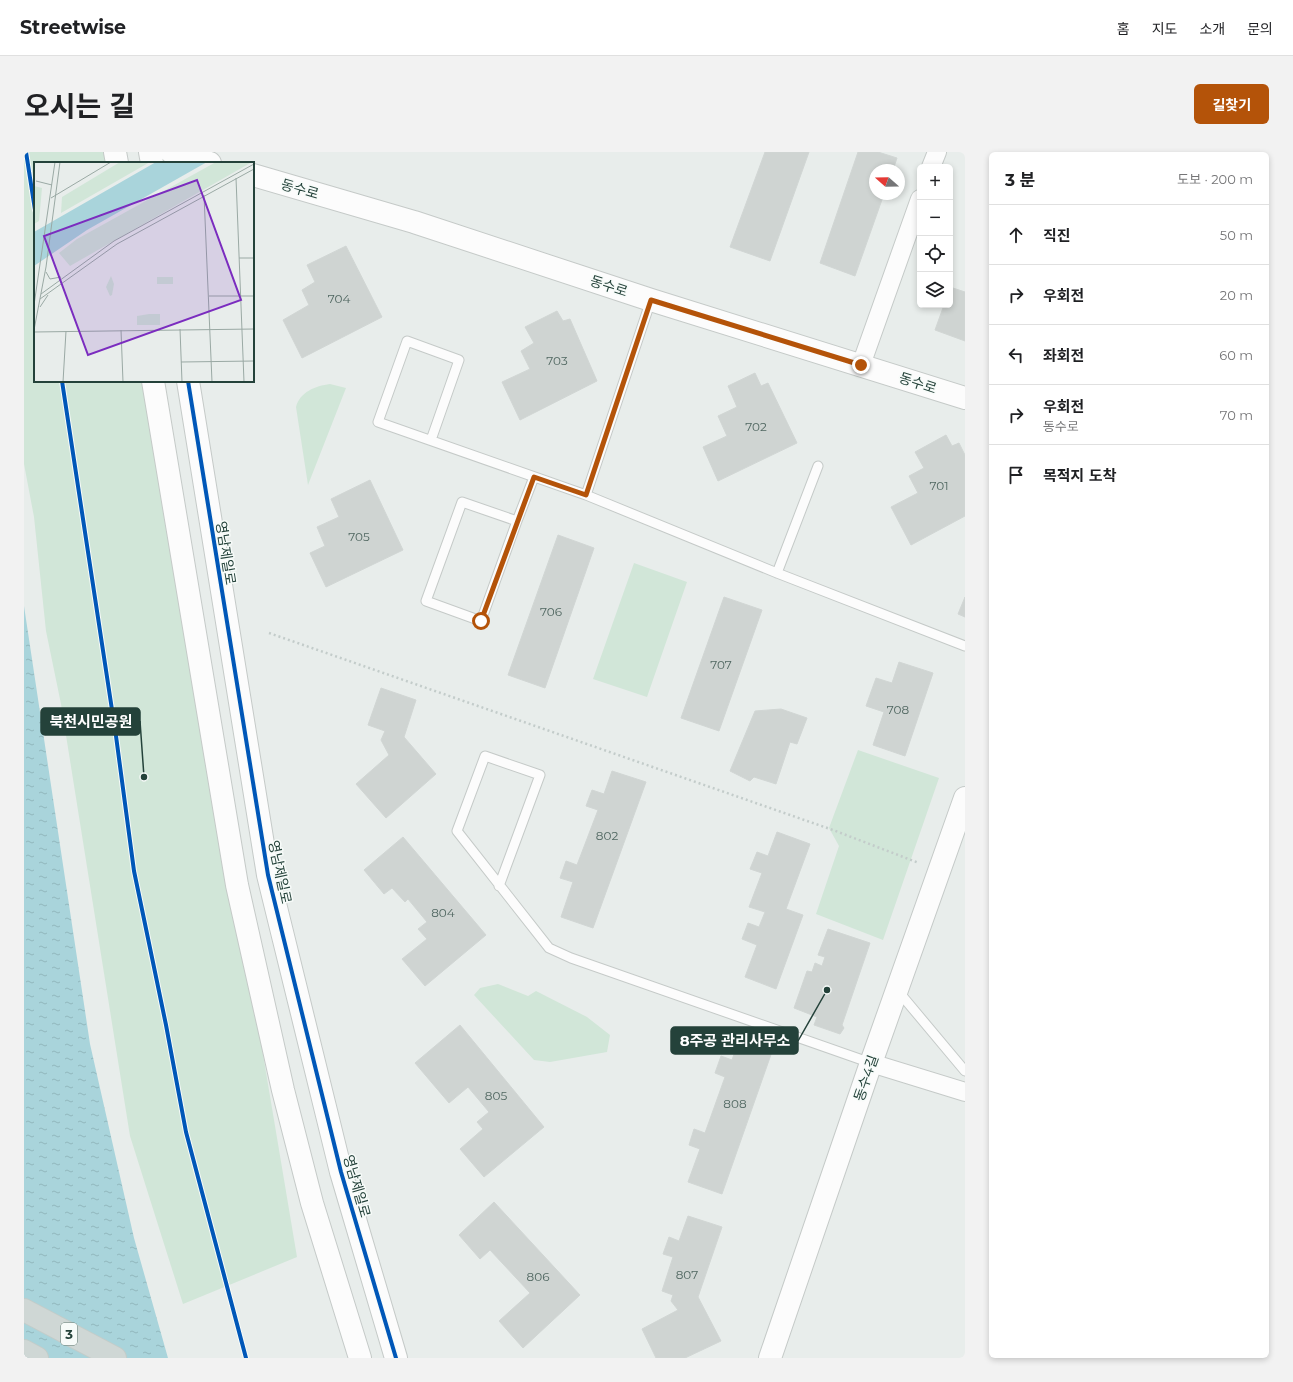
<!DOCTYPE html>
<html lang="ko">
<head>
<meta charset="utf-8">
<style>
  body { margin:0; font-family:Montserrat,"Noto Sans KR",sans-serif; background:#f2f2f2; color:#202124 }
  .controls { position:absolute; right:12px; top:12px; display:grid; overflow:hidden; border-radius:6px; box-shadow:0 2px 6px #0003 }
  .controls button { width:36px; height:36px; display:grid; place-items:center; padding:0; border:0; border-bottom:1px solid #e0e0e0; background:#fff; color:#202124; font:20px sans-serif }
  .compass { position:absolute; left:845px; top:12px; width:36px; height:36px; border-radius:50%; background:#fff; box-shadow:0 2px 6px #0003; rotate:290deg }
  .stop { position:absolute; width:12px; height:12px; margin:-9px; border:3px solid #b45309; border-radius:50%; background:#fff }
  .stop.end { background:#b45309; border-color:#fff; box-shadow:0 1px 4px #0008 }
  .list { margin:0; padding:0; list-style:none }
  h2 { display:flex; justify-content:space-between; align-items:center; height:52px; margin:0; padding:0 16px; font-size:17px }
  h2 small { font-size:13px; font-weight:400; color:#757577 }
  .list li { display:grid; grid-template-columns:26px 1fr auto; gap:12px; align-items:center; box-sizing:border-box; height:60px; padding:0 16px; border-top:1px solid #e0e0e0 }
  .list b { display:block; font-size:15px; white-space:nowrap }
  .list p { margin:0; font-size:13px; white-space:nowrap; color:#757577 }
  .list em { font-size:13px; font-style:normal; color:#757577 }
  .icon { flex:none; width:22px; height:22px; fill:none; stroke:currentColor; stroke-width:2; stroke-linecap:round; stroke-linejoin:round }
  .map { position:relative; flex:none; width:941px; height:1206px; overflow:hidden; border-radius:6px }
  header { display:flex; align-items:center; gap:24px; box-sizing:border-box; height:56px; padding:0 20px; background:#fff; border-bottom:1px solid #e0e0e0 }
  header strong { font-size:19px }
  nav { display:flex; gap:22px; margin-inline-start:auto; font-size:14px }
  .intro { display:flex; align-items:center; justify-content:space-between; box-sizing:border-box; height:96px; padding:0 24px }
  h1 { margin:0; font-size:28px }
  .button { padding:10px 18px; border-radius:6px; background:#b45309; color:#fff; font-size:14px; font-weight:700 }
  main { display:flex; gap:24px; padding:0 24px }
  aside { flex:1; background:#fff; border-radius:6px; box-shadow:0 2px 6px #0003 }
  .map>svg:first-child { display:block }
  .green { fill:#d1e6d8 }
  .water { fill:url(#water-ripples) }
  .building { fill:#cfd4d2; stroke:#d1d6d4 }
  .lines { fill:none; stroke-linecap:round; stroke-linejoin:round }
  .service-casing { stroke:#c5cac8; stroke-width:11 }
  .minor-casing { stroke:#c5cac8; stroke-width:20 }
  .tertiary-casing { stroke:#c5cac8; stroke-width:24 }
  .primary-casing { stroke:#c3ccc9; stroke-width:24 }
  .path { stroke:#c3ccca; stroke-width:2.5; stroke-dasharray:2 3; stroke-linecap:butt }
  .service { stroke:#fcfcfc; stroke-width:9 }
  .minor { stroke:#fcfcfc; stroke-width:18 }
  .tertiary { stroke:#fcfcfc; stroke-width:22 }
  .primary { stroke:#cfd7d5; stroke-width:22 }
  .cycleway-casing { stroke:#f7fbf9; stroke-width:6 }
  .cycleway { stroke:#0057b8; stroke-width:4 }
  .route { stroke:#b45309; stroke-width:5 }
  .labels { text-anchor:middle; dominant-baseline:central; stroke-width:3; stroke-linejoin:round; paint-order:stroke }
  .number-label { font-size:12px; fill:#506761 }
  .shield { fill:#f7fbf9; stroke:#637a73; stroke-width:1 }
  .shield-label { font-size:13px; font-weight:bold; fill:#24423a }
  .street-label { font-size:14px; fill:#24423a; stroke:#f7fbf9 }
  .inset-road { fill:none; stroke:#9aa9a4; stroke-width:1 }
  .view { fill:#7b2cbf; fill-opacity:0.15; stroke:#7b2cbf; stroke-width:2 }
  .inset-edge { fill:none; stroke:#24423a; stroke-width:2 }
  .leader { fill:none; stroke:#24423a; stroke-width:1.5 }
  .callout-dot { fill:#24423a; stroke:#f7fbf9; stroke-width:1.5 }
  .callout { fill:#24423a; stroke:#24423a; stroke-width:1.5 }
  .callout-label { font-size:15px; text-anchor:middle; font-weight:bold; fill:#fff }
</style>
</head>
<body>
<header>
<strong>Streetwise</strong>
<nav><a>홈</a><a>지도</a><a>소개</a><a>문의</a></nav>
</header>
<div class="intro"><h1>오시는 길</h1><a class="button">길찾기</a></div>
<main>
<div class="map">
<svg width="941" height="1206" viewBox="0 0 941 1206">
  <defs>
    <pattern id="water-ripples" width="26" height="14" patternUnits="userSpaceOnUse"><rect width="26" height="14" fill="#a9d4db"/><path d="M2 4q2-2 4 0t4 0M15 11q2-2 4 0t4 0" fill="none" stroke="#91b7bd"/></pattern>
  </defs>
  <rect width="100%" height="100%" fill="#e8edeb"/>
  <path class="green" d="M0,0h87l2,11h-78v218h115l147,876 -114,47 -53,-168 -69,-432 -15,-73 -12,-114 -10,-53z
    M306,232l16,4 -38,97 -12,-78c4,-15 19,-21 34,-23z
    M610,411l53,19 -40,115 -54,-18z
    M834,598l81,28 -56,162 -67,-26 23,-68 -10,-18z
    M474,832l30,12 8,-5 51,26 23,18 -3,17 -57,10 -16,-2 -60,-65 6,-7z"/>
  <path class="water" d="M0,454l66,438 44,194 34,120h-144z"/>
  <path class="building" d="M741,0h44l-39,109 -40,-14z
    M834,0h20l19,6 -4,12h-18v24h9l-29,82 -35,-13z
    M322,94l36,71 -80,41 -19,-38 26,-15 -7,-15 13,-8 -8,-17z
    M926,135l15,5v49l-30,-11 9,-25h6z
    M533,159l6,10 7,-2 27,62 -77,39 -18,-38 28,-13 -9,-18 13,-8 -9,-16z
    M731,221l6,13 7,-3 29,60 -79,38 -15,-34 24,-11 -9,-20 19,-9 -9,-21z
    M922,283l6,11 7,-3 6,12v61l-54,29 -20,-38 27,-14 -9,-17 15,-8 -9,-16z
    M346,328l33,70 -77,37 -16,-34 15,-7 -8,-19 22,-10 -8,-18z
    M534,383l36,13 -49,140 -37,-13z
    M700,445l38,13 -43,121 -38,-13z
    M941,445v20l-7,-3z
    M875,510l34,11 -28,83 -32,-11 11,-33 -18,-6 10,-28 16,5z
    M357,536l35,12 -12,37 32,37 -50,44 -30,-34 33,-29 -8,-15 4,-9 -17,-6z
    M757,557l26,9 -10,26 -7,-2 -14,42 -22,-7 -4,4 -20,-10 25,-60z
    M588,619l34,11 -53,146 -32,-11 12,-35 -13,-4 6,-17 11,4 21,-55 -12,-4 6,-16 12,4z
    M753,680l33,12 -24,65 17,6 -27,74 -31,-12 12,-32 -15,-6 6,-16 11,4 6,-15 -16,-5 13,-34 -12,-4 7,-17 11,4z
    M379,685l83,98 -61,51 -23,-27 25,-20 -9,-10 9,-7 -19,-23 -3,3 -13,-14 -8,6 -20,-24z
    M804,777l42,14 -28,82 2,3 -4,6 -26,-9 3,-8 -23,-9 13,-37 5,1 3,-9 7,3 3,-9 -7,-2z
    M436,873l84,102 -60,50 -24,-28 23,-20 -6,-7 12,-10 -21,-25 -19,16 -34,-40z
    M717,882l33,12 -52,148 -34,-12 12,-33 -11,-4 5,-16 11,4 20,-56 -10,-4 6,-17 11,4z
    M470,1050l86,93 -57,53 -24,-27 31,-28 -40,-43 -10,9 -21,-24z
    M664,1064l34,11 -24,70 23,44 -36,17h-29l-14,-29 36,-19 -7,-9 2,-6 -11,-4 11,-34 -10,-3 6,-17 10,4z"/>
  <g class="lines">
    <g class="service-casing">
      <path id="service" d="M407,288l28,-80 -52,-19 -29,81 208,73 191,78 188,73
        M562,343l65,-195
        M493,369l-36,100 -55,-20 36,-99 55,19 17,-44
        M753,421l41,-107
        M475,734l41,-111 -55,-19 -28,75 92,117 22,10 300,105
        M874,839l67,80"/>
    </g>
    <g class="minor-casing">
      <path id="minor" d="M907,15l6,-15
        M837,213l59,-166
        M847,911l94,29"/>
    </g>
    <g class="tertiary-casing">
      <path id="tertiary" d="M91,0l2,11
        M126,0l2,11
        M147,0l39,11
        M229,23l161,47 237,78 314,98
        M129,229l84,504 46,205 29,113 48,155
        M164,229l80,494 73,297 55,186
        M746,1206l101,-295 94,-265"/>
    </g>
    <g class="primary-casing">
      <path id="primary" d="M0,1158l91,48
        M0,1199l13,7"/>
    </g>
    <path class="path" d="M245,481l564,197 86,33"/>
    <use href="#service" class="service"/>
    <use href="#minor" class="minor"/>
    <use href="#tertiary" class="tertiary"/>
    <use href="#primary" class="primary"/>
    <g class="cycleway-casing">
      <path id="cycleway" d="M2,0l9,58
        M38,229l54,355 18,135 32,154 20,107 60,226
        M164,229l80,494 73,297 55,186"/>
    </g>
    <use href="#cycleway" class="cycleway"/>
  </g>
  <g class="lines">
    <path class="route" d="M457,469l53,-144 52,18 65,-195 210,65"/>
  </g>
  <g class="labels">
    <g class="number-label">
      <text x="315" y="146">704</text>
      <text x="533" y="208">703</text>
      <text x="732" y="274">702</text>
      <text x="915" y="333">701</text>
      <text x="335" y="384">705</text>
      <text x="527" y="459">706</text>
      <text x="697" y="512">707</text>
      <text x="874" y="557">708</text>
      <text x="583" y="683">802</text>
      <text x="419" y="760">804</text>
      <text x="472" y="943">805</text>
      <text x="711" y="951">808</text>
      <text x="663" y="1122">807</text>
      <text x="514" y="1124">806</text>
    </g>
    <rect class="shield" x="37" y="1171" width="16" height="22" rx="3"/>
    <g class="shield-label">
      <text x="45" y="1182">3</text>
    </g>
    <g class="street-label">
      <text transform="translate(276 37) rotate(16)">동수로</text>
      <text transform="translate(585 134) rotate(18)">동수로</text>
      <text transform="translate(894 231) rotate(18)">동수로</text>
      <text transform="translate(202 401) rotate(81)">영남제일로</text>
      <text transform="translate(256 720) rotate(78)">영남제일로</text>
      <text transform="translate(842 926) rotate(-71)">동수4길</text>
      <text transform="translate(333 1034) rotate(74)">영남제일로</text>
    </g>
  </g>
  <g transform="translate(10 10)">
    <rect width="220" height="220" fill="#e8edeb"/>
    <path d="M86,0h30l-89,51 1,-16zM182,0h36l-182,104 -11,-13 18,-14zM0,24l8,2 -3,33 -5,3zM77,114l3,8 -2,11 -2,1 -4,-9zM123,115h16v7h-16zM115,152h11v11h-23v-9z" fill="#d1e6d8"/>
    <path d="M122,0h51l-120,68 -53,36v-34z" fill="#a9d4db"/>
    <path class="inset-road" d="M202,16l8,204M2,19l16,4M170,33l8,187M17,36l60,-36M205,96h15M12,110l4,7 11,-2M7,132l73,-53 140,-77M175,134h45M6,137l77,-55 137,-75M0,143l21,-143M6,145l8,-12M146,167l2,53M0,168l12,-63 14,-105M87,168l2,52M0,170l220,-3M147,200l73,-1M29,220l3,-51"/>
    <path class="view" d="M163,18l44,120 -153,55 -44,-119z"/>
    <rect width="220" height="220" class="inset-edge"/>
  </g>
  <path class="leader" d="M120 625L116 569M803 838L774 889"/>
  <g class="callout-dot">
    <circle cx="120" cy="625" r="4"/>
    <circle cx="803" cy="838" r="4"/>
  </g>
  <g class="callout">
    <rect x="17" y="556" width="99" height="27" rx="4"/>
    <rect x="647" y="875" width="127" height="27" rx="4"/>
  </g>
  <g class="callout-label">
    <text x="67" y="575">북천시민공원</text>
    <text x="711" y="894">8주공 관리사무소</text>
  </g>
</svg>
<div class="controls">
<button>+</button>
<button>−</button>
<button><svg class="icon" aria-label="locate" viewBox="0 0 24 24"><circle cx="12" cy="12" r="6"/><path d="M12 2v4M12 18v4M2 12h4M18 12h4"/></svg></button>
<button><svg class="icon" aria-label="layers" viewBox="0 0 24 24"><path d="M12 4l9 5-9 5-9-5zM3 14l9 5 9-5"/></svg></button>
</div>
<svg class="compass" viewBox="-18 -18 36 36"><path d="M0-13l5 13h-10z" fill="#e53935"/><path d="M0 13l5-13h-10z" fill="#757577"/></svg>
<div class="stop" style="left:457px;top:469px"></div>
<div class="stop end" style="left:837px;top:213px"></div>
</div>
<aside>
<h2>3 분<small>도보 · 200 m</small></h2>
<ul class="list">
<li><svg class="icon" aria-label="ahead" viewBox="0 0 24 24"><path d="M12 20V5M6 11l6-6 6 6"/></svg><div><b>직진</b></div><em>50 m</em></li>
<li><svg class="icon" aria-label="right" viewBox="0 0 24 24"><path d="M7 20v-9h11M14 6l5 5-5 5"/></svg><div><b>우회전</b></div><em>20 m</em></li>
<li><svg class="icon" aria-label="left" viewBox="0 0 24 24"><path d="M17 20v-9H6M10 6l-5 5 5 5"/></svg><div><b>좌회전</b></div><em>60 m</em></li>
<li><svg class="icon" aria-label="right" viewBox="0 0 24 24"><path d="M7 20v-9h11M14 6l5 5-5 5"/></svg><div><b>우회전</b><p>동수로</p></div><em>70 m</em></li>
<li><svg class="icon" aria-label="arrive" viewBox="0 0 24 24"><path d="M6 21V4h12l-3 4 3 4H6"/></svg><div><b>목적지 도착</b></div></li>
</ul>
</aside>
</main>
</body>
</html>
